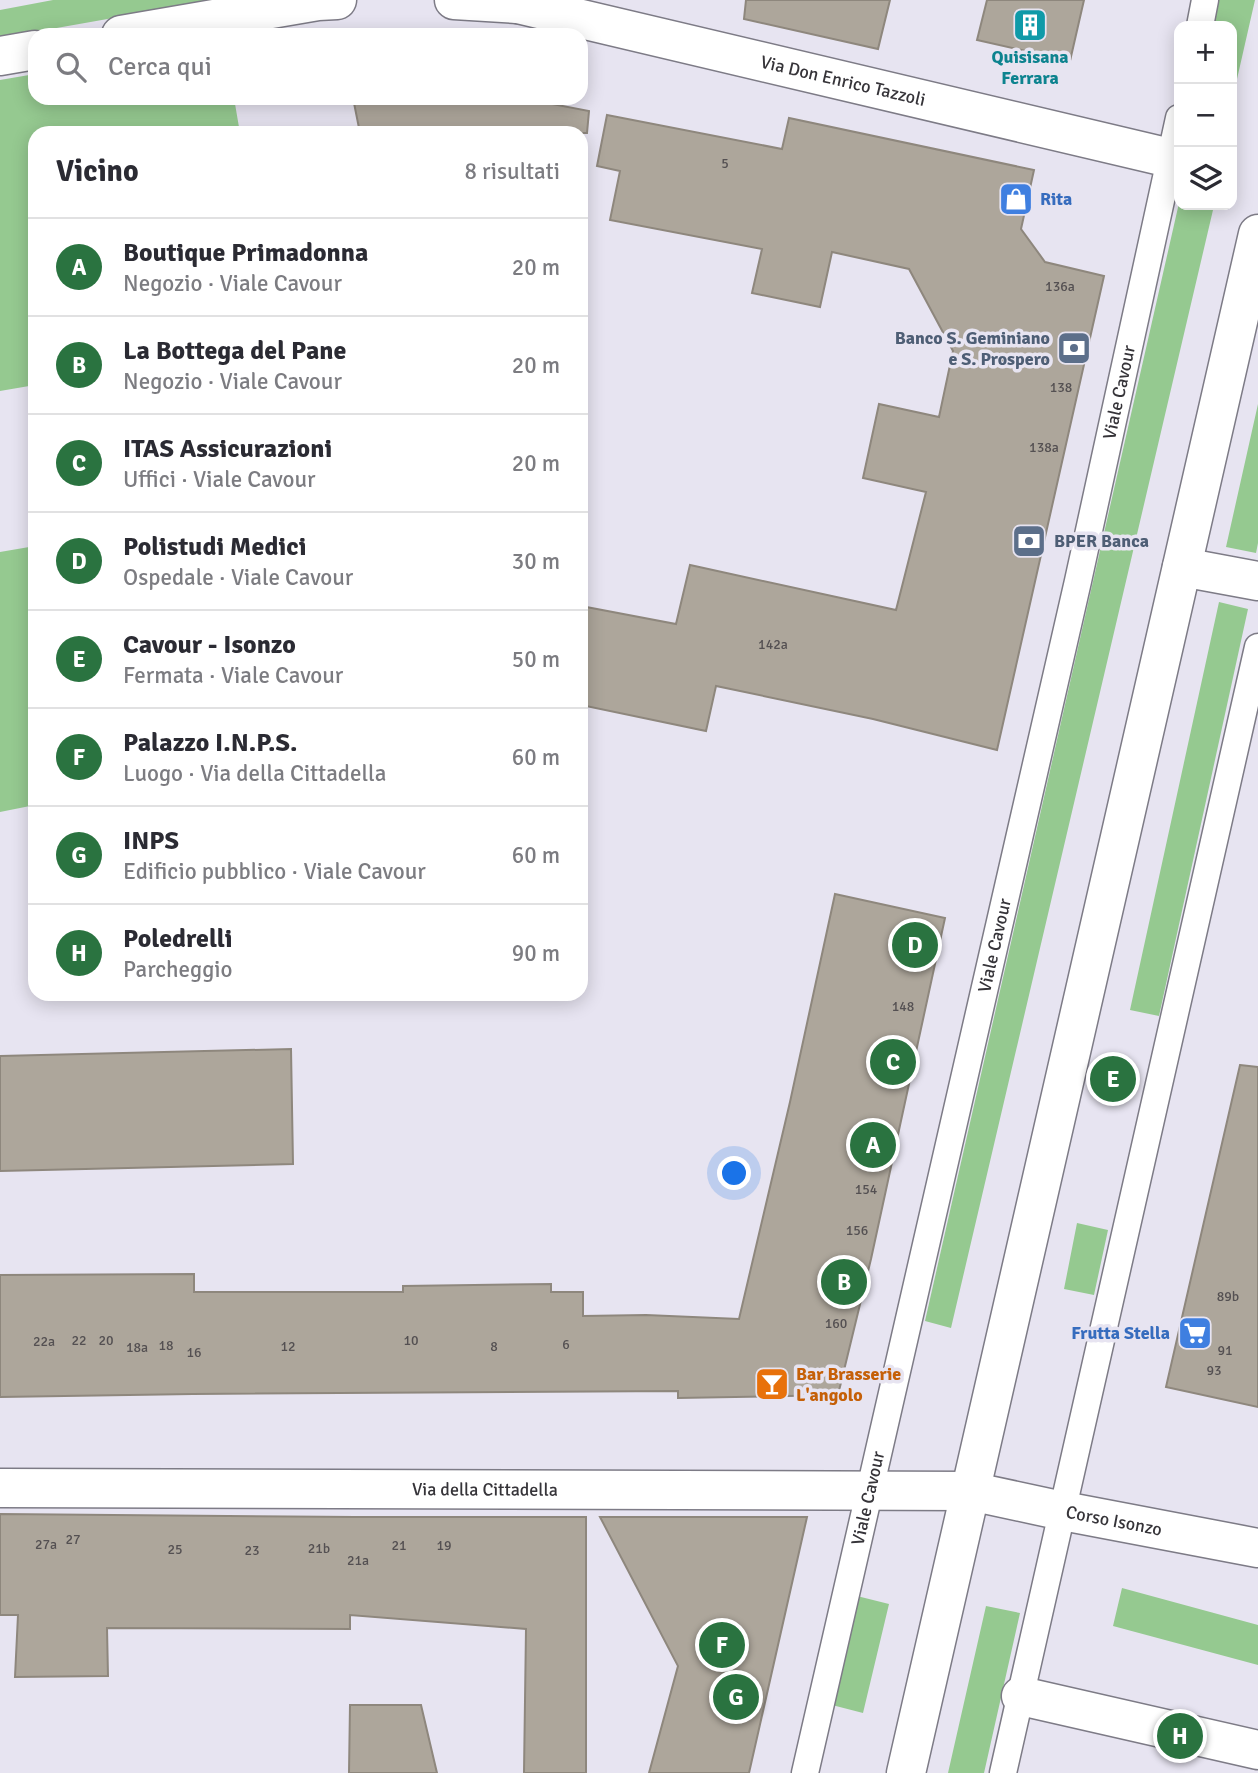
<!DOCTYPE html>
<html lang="it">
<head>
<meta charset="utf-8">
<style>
  body { margin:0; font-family:Signika,sans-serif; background:#f7f7f7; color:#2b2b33 }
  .controls { position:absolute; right:21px; top:21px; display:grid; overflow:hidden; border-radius:14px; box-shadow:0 4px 18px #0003 }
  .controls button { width:63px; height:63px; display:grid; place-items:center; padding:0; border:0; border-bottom:2px solid #e1e1e2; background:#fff; color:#2b2b33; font:35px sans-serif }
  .you { position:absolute; left:735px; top:1174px; width:24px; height:24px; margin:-18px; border:5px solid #fff; border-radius:50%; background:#1a73e8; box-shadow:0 0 0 10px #1a73e833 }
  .badge { display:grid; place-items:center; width:46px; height:46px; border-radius:50%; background:#2a7340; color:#fff; font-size:23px; font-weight:700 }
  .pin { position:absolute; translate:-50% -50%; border:4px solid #fff; box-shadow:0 2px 7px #0006 }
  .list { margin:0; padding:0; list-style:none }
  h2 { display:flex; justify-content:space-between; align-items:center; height:91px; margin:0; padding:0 28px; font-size:30px }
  h2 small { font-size:23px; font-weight:400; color:#7c7c81 }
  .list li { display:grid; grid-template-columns:46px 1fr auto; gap:21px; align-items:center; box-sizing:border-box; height:98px; padding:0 28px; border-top:2px solid #e1e1e2 }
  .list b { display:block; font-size:26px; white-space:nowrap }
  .list p { margin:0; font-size:23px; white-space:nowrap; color:#7c7c81 }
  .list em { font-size:23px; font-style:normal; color:#7c7c81 }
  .icon { flex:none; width:38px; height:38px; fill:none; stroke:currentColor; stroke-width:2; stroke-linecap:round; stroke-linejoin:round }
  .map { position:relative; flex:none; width:1258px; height:1773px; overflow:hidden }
  .search { position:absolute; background:#fff; box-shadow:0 4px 18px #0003; left:28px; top:28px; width:560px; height:77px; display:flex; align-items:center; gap:18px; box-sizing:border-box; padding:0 24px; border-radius:21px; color:#7c7c81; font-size:26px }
  .panel { position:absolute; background:#fff; box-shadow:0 4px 18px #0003; left:28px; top:126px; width:560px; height:875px; border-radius:21px }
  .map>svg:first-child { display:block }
  .green { fill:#95c990 }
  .building { fill:#ada69b; stroke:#8e877d; stroke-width:2 }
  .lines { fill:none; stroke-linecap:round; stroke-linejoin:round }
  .service-casing { stroke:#7d7b86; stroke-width:29 }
  .pedestrian-casing { stroke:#7d7b86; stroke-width:41 }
  .minor-casing { stroke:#7d7b86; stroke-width:41 }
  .tertiary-casing { stroke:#7d7b86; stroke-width:41 }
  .service { stroke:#fff; stroke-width:26 }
  .pedestrian { stroke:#fff; stroke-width:38 }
  .minor { stroke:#fff; stroke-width:38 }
  .tertiary { stroke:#fff; stroke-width:38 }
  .labels { text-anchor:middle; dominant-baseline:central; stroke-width:7; stroke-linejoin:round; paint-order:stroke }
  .number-label { font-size:14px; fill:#545052 }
  .culture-label { font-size:18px; font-weight:bold; fill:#0d838f; stroke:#e7e4f1 }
  .street-label { font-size:18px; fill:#363439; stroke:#e7e4f1 }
  .shop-label { font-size:18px; font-weight:bold; fill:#366cbe; stroke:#e7e4f1; text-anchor:start }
  .service-label { font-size:18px; font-weight:bold; fill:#4e5e75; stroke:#e7e4f1; text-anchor:end }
  .food-label { font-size:18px; font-weight:bold; fill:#c56008; stroke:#e7e4f1; text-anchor:start }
</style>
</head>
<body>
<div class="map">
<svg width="1258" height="1773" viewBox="0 0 1258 1773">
  <rect width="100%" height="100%" fill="#e7e4f1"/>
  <path class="green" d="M53,0h162l-215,38v-28z
    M1219,0h36l-23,101v-75h-19z
    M35,74v24h199l6,35h-205v252l-35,6v-311z
    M1179,203v2l34,5 -262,1118 -26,-7z
    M1258,404v139l-2,10 -30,-6z
    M35,546v259l-35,7v-260z
    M1219,602l29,7 -89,407 -29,-6z
    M1077,1223l31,7 -14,65 -30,-6z
    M1122,1588l136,37v40l-145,-39z
    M857,1596l32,8 -26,109 -31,-8z
    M986,1606l34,7 -36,160h-36z"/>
  <path class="building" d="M746,0h144l-12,49 -134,-30z
    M987,0h97l-14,61 -93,-21z
    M353,98h168l68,13 -2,22h-227z
    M607,115l175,34 7,-31 245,52 -13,59 24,33 59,14 -107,474 -124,-31 -157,-33 -10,45 -125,-26v-99l95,18 14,-59 206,45 30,-118 -63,-14 16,-74 60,13 14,-66 -44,-82 -77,-17 -12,55 -68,-14 10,-44 -152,-29 10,-49 -23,-5z
    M835,894l110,24 -74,341 -33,136 -160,3v-7l-485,3 -193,3v-122l194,-1v18h209v-6l148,-2v8h32v24l63,-1 93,4 51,-217z
    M291,1049l2,115 -293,7v-115z
    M1240,1065l18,2v340l-92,-20z
    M0,1514l355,3h231v256h-62l2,-144 -176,-14v14l-243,-1 1,48 -93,1 3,-62h-18z
    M600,1517h207l-58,256h-100l29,-107z
    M350,1705h71l16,68h-88z"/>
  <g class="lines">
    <g class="service-casing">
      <g id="service">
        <path d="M1200,26l5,-26"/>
        <path id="s1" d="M805,1773l273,-1192 101,-463"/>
        <path d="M1003,1773l255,-1126"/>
      </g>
    </g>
    <g class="pedestrian-casing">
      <path id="pedestrian" d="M454,0l64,4
        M121,35l197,-34 19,-1
        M0,56l35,-6"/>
    </g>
    <g class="minor-casing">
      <g id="minor">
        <path id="s2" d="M518,4l652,154"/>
        <path d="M1182,567l76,14"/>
        <path id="s3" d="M0,1488l970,3"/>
        <path d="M1021,1696l237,54"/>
      </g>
    </g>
    <g class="tertiary-casing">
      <g id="tertiary">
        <path id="s4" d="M970,1491l93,20 195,37"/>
        <path d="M906,1773l352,-1539"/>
      </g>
    </g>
    <use href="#service" class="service"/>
    <use href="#pedestrian" class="pedestrian"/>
    <use href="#minor" class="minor"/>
    <use href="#tertiary" class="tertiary"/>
  </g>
  <defs>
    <g id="building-square" transform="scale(1.75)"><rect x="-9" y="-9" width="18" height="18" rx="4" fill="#0f9aa8" stroke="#e7e4f1"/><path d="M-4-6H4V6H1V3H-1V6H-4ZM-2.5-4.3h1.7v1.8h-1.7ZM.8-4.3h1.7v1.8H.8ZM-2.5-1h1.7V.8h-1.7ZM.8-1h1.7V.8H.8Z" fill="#fff"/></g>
    <g id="shop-square" transform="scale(1.75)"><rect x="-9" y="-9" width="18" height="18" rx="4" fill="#3f7fe0" stroke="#e7e4f1"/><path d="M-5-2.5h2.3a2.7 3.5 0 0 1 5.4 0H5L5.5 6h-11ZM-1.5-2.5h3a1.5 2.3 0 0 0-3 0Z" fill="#fff"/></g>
    <g id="bank-square" transform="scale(1.75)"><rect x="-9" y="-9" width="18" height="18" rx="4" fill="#5c6f8a" stroke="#e7e4f1"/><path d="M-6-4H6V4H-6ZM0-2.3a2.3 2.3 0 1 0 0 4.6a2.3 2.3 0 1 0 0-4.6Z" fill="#fff"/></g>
    <g id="supermarket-square" transform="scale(1.75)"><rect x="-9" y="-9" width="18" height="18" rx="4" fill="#3f7fe0" stroke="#e7e4f1"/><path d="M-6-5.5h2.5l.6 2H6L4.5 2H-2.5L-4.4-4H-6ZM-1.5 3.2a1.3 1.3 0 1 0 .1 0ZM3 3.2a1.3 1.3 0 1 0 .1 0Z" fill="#fff"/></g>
    <g id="bar-square" transform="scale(1.75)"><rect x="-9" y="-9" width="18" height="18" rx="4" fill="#e8710a" stroke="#e7e4f1"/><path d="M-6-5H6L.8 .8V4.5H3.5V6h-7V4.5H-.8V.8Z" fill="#fff"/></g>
  </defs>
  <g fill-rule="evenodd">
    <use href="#building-square" x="1030" y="25"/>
    <use href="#shop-square" x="1016" y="199"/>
    <use href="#bank-square" x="1074" y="348"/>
    <use href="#bank-square" x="1029" y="541"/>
    <use href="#supermarket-square" x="1195" y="1333"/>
    <use href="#bar-square" x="772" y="1384"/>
  </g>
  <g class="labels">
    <g class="number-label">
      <text x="725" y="163">5</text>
      <text x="1060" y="286">136a</text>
      <text x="1061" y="387">138</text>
      <text x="1044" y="447">138a</text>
      <text x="773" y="644">142a</text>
      <text x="903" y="1006">148</text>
      <text x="866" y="1189">154</text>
      <text x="857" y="1230">156</text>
      <text x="1228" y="1296">89b</text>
      <text x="836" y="1323">160</text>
      <text x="79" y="1340">22</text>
      <text x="106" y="1340">20</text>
      <text x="411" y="1340">10</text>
      <text x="44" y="1341">22a</text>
      <text x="566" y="1344">6</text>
      <text x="166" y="1345">18</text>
      <text x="288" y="1346">12</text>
      <text x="494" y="1346">8</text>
      <text x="137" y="1347">18a</text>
      <text x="1225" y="1350">91</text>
      <text x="194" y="1352">16</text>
      <text x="1214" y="1370">93</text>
      <text x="73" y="1539">27</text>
      <text x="46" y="1544">27a</text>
      <text x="399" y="1545">21</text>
      <text x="444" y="1545">19</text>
      <text x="319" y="1548">21b</text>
      <text x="175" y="1549">25</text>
      <text x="252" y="1550">23</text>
      <text x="358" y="1560">21a</text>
    </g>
    <g class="culture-label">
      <text x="1030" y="57">Quisisana<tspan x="1030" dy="21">Ferrara</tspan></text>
    </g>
    <g class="street-label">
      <text stroke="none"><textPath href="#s2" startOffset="334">Via Don Enrico Tazzoli</textPath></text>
      <text stroke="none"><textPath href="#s1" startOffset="1416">Viale Cavour</textPath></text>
      <text stroke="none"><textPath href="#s1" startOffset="849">Viale Cavour</textPath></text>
      <text stroke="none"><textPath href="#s3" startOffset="485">Via della Cittadella</textPath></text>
      <text stroke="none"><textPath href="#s1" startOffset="282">Viale Cavour</textPath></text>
      <text stroke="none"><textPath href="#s4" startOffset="147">Corso Isonzo</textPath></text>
    </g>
    <g class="shop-label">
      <text x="1040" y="199">Rita</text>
      <text x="1170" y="1333" text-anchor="end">Frutta Stella</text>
    </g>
    <g class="service-label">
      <text x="1050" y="338">Banco S. Geminiano<tspan x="1050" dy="21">e S. Prospero</tspan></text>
      <text x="1054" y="541" text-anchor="start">BPER Banca</text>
    </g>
    <g class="food-label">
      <text x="796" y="1374">Bar Brasserie<tspan x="796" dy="21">L'angolo</tspan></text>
    </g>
  </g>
</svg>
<div class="controls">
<button>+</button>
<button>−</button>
<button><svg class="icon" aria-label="layers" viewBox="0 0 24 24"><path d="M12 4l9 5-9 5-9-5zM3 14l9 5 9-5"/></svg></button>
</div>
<div class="you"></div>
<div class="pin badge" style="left:873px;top:1145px">A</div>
<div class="pin badge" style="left:844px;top:1282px">B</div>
<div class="pin badge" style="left:893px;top:1062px">C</div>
<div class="pin badge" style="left:915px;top:945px">D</div>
<div class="pin badge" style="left:1113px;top:1079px">E</div>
<div class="pin badge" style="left:722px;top:1645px">F</div>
<div class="pin badge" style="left:736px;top:1697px">G</div>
<div class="pin badge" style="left:1180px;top:1736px">H</div>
<div class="search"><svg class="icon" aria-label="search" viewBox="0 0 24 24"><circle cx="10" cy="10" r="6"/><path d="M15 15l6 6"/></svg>Cerca qui</div>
<section class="panel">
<h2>Vicino<small>8 risultati</small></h2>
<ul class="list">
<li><span class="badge">A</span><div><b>Boutique Primadonna</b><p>Negozio · Viale Cavour</p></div><em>20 m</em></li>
<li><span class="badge">B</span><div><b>La Bottega del Pane</b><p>Negozio · Viale Cavour</p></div><em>20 m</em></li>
<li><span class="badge">C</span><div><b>ITAS Assicurazioni</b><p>Uffici · Viale Cavour</p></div><em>20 m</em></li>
<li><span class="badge">D</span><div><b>Polistudi Medici</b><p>Ospedale · Viale Cavour</p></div><em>30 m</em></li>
<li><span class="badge">E</span><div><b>Cavour - Isonzo</b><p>Fermata · Viale Cavour</p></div><em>50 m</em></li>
<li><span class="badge">F</span><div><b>Palazzo I.N.P.S.</b><p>Luogo · Via della Cittadella</p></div><em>60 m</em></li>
<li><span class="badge">G</span><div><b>INPS</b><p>Edificio pubblico · Viale Cavour</p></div><em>60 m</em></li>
<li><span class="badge">H</span><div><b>Poledrelli</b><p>Parcheggio</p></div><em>90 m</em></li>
</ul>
</section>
</div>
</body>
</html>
